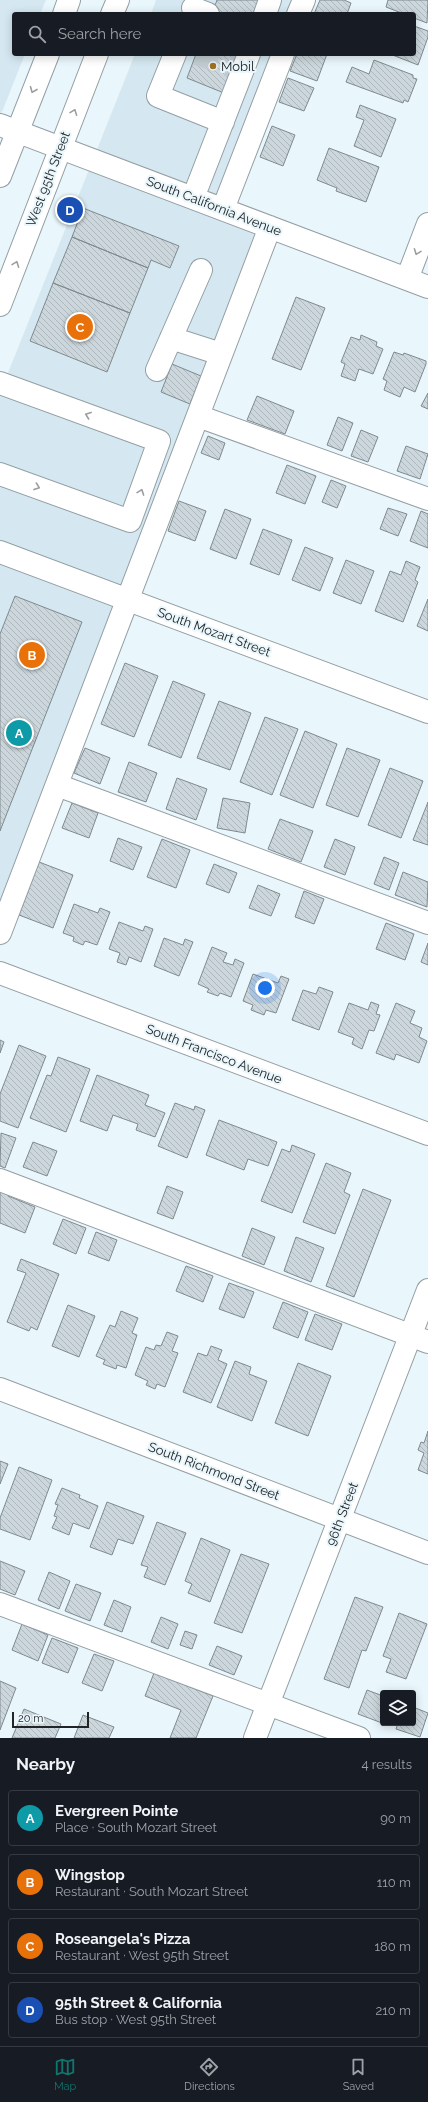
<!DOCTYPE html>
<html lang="en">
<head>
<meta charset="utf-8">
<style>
  body { margin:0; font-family:Raleway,sans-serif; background:#242831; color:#f1f3f6 }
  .controls { position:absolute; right:12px; bottom:12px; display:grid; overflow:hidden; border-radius:4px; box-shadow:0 2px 10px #0003 }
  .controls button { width:36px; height:36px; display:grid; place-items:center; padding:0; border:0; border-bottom:1px solid #363941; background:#171b24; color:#f1f3f6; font:20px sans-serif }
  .scale { position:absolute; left:12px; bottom:10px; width:77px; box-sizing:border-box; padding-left:4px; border:2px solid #212527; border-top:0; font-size:11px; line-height:14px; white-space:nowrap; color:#212527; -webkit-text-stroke:3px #e9f6fb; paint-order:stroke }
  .you { position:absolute; left:265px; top:988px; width:14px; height:14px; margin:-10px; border:3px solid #fff; border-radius:50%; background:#1a73e8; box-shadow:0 0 0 6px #1a73e833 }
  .badge { display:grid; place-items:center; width:26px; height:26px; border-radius:50%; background:#0f766e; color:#fff; font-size:13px; font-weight:700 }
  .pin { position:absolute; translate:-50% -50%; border:2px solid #fff; box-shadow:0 1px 4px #0006 }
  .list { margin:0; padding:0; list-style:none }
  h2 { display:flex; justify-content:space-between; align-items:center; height:52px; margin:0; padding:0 16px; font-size:17px }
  h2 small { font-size:13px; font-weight:400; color:#9ea1a6 }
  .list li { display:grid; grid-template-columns:26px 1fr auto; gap:12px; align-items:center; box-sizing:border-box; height:56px; margin:0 8px 8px; padding:0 8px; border:1px solid #363941; border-radius:4px }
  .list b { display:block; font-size:15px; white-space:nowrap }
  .list p { margin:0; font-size:13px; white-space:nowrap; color:#9ea1a6 }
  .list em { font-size:13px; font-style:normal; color:#9ea1a6 }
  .icon { flex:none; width:22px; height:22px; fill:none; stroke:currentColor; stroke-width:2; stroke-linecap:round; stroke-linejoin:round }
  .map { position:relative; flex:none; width:428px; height:1738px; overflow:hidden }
  .search { position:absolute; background:#171b24; box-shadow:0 2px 10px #0003; left:12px; right:12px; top:12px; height:44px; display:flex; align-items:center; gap:10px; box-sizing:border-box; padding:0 14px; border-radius:4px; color:#9ea1a6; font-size:15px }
  .sheet { height:308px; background:#171b24 }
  nav { display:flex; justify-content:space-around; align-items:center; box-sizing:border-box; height:56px; border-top:1px solid #363941; background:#171b24; font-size:11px; color:#9ea1a6 }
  nav a { display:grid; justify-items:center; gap:2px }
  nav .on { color:#0f766e }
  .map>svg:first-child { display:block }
  .built { fill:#d5e8f1 }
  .building { fill:url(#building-back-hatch); stroke:#7f8a8f }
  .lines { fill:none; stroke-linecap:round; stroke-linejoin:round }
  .minor-tunnel { stroke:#c1ccd1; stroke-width:22; stroke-dasharray:22 11; stroke-linecap:butt }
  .minor-casing { stroke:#939fa4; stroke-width:24 }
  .major-casing { stroke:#939fa4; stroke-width:24 }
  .minor { stroke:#fff; stroke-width:22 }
  .major { stroke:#fff; stroke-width:22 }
  .oneway { stroke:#9b9d9e }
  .poi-dot { fill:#9e6f21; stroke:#e9f6fb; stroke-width:1.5 }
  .labels { text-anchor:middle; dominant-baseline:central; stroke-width:4; stroke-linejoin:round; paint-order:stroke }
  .poi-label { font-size:13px; fill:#212527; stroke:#e9f6fb; text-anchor:start }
  .street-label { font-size:13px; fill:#212527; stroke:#e9f6fb }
</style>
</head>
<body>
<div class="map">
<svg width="428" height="1738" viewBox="0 0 428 1738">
  <defs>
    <pattern id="building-back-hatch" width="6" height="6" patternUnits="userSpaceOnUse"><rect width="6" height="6" fill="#cbd7dc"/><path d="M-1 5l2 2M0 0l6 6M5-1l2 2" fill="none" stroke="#aeb8bd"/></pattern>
  </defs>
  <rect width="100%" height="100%" fill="#e9f6fb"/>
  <path class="built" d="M0,0h46l-6,14h-26v40h11l-25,63z
    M156,0h152l-5,14h-152z
    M135,54h153l-58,150 46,19 -276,723v-553z"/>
  <path class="building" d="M217,0h43l-4,14h-44z
    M320,0h24l7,3 -4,11h-33z
    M388,0h40l-1,23 -13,-5v-4h-10l-18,-7z
    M414,26l14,5v6l-10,28 -28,-11h24z
    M196,54h44l-16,39 -37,-15z
    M297,54h30l-10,27 -27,-10z
    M374,60l39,15v3l4,1 -9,23 -4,-2 -1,3 -57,-21 6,-15 17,7z
    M288,78l26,10 -10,23 -25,-9z
    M360,105l36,14 -15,38 -27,-11 10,-26 -8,-3z
    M272,126l23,9 -12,31 -23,-9z
    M329,148l50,19 -13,35 -30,-11 1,-3 -20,-8z
    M83,208l96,38 -9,22 -19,-8 -3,8 -76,-31z
    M72,237l76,31 -18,45 -77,-30z
    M53,283l77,30 -23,59 -77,-31z
    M296,297l29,11 -24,62 -29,-11z
    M361,335l16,7 -1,4 7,3 -10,25 -14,-5 -4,12 -14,-5 4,-12 -4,-2 10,-25 9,3z
    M394,352l9,3 1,-2 22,8v3l-11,28 -11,-5 -4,10 -16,-7 3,-9 -4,-2z
    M172,364l29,12 -11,28 -29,-12z
    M428,393v16l-7,-3z
    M257,396l37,15 -9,23 -38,-14z
    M338,417l15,6 -11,28 -15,-6z
    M361,430l17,7 -10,25 -17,-6z
    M208,436l17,7 -6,17 -18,-7z
    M406,446l22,8 -8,25 -23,-8z
    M287,465l29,11 -11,28 -29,-11z
    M331,480l15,6 -9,22 -15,-6z
    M179,501l27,10 -11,30 -27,-10z
    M388,508l19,6 -9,22 -18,-7z
    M225,509l26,10 -15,40 -26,-10z
    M421,511l7,3v34l-18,-7z
    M263,529l29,11 -13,35 -29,-11z
    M305,547l28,11 -13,33 -28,-11z
    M346,560l28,11 -13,33 -28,-11z
    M406,561l14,6 -5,13 3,2 -15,40 -28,-11 15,-40 11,4z
    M15,596l67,26 -82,209v-197z
    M428,599v32l-11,-5z
    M125,663l33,13 -24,61 -33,-13z
    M173,681l32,13 -24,64 -33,-13z
    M219,701l32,12 -21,57 -33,-12z
    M265,717l33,12 -26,66 -32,-13z
    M305,731l32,13 -24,64 -33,-13z
    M85,748l25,10 -10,26 -26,-11z
    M347,748l33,12 -22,57 -32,-12z
    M129,762l28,11 -11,29 -28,-10z
    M390,768l33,13 -22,57 -33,-13z
    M177,778l30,11 -11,31 -30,-11z
    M223,798l27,5 -5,30 -28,-5z
    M428,802v43l-15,-5z
    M72,803l26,10 -9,25 -27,-10z
    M280,819l33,12 -12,31 -33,-13z
    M118,838l24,9 -9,23 -23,-9z
    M162,839l28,11 -14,38 -29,-11z
    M335,839l20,8 -10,28 -21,-8z
    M384,857l15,6 -10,27 -15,-6z
    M39,862l34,13 -20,53 -34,-13z
    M214,864l23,9 -8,20 -23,-9z
    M403,872l25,10 -1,25 -32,-12z
    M258,885l22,9 -9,22 -22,-8z
    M304,891l20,8 -10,25 -19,-7z
    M74,904l24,9 2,-5 10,4 -13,33 -12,-4 -2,4 -10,-4 1,-4 -11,-4z
    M119,922l24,9 2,-5 8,3 -12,33 -12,-5 -3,8 -9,-3 3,-9 -11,-4z
    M386,923l28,11 -9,26 -29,-11z
    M164,938l19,7 2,-6 8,3 -14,34 -25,-10z
    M428,943v22l-7,-3z
    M212,947l15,6 -4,9 10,3 2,-6 9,4 -13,34 -11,-4 -2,3 -11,-4 2,-3 -11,-5z
    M253,974l25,9 3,-7 8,3 -13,34 -10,-3 -2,5 -13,-5 2,-5 -10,-4z
    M319,987l14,5 -14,38 -27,-10 11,-30 13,4z
    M371,1002l8,3 -3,9 4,1 -6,16 -5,-1 -7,19 -10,-5 2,-6 -16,-6 11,-29 19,7z
    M396,1003l19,8 -5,12 12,5 -3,9 8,4 -8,22 -23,-9 -2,6 -18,-7z
    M0,1040l4,2 -4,11z
    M19,1045l27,11 -28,72 -18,-7v-27z
    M58,1057l32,12 -24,63 -36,-14 17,-43 4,1z
    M97,1075l52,20 -4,10 20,8 -10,24 -19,-7 2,-6 -25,-9 -6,16 -27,-10z
    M175,1103l19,7 1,-4 10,4 -18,48 -29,-12z
    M219,1120l58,22 -9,24 -20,-7 -4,11 -38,-15z
    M1,1133l15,5 -11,30 -5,-2z
    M33,1142l24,9 -10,25 -24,-9z
    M292,1145l23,9 -23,59 -31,-12 21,-52 8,3z
    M326,1163l25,10 -7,19 6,3 -15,39 -32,-12z
    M167,1186l16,6 -10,27 -16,-6z
    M363,1189l28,11 -37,97 -28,-11z
    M0,1191l9,3 -1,2 27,11 -10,26 -25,-10z
    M63,1219l23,9 -10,26 -23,-10z
    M252,1228l23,9 -11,28 -22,-9z
    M96,1232l21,8 -8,21 -21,-8z
    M296,1237l28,11 -13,34 -27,-11z
    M21,1259l38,15 -22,56 -6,-3 -2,4 -22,-9 19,-49 -9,-3z
    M186,1266l27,10 -10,26 -27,-11z
    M229,1283l25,9 -10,26 -25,-9z
    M283,1302l25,10 -10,26 -25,-10z
    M68,1305l27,11 -16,41 -27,-11z
    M121,1311l17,7 -6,15 5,2 -11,33 -9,-3 -1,4 -13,-5 2,-4 -9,-4 14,-31 5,2z
    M315,1314l27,10 -10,26 -27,-10z
    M167,1332l11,4 -6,15 6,2 -13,34 -8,-3 -2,5 -9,-4 2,-4 -13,-6 11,-28 8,3 2,-5 5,1z
    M211,1346l11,4 -4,10 9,4 -16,39 -28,-11 15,-39 9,3z
    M235,1361l16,6 -2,7 18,7 -15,40 -35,-14z
    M298,1363l33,13 -23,60 -33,-13z
    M428,1431v43l-10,-4 6,-17 -6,-3 3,-8 3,1z
    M0,1461l8,3 -8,20z
    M19,1467l33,13 -22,60 -30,-11v-11z
    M62,1488l18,7 -1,3 19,8 -9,23 -16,-6 -4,12 -17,-7 5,-11 -3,-1 4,-11 -3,-1z
    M107,1502l37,14 -11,28 -15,-5 -6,16 -22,-8z
    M157,1522l29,11 -21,52 -21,-8 4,-10 -7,-2z
    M201,1538l29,12 -20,52 -22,-9 4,-9 -7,-3z
    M241,1554l28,10 -27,69 -28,-10z
    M0,1561l25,10 -10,24 -15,-6z
    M49,1572l21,9 -11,28 -21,-9z
    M76,1584l25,9 -11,28 -25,-10z
    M355,1597l28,10 -17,44 -4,-1 -13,38 -25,-9z
    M114,1600l17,7 -9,25 -18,-7z
    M399,1613l28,11 -21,55 -20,-7 5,-13 -8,-3z
    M161,1617l17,7 -10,25 -17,-7z
    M22,1624l26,11 -10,26 -26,-11z
    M185,1631l12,4 -5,14 -12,-4z
    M52,1638l26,10 -10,25 -26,-10z
    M217,1646l25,10 -8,19 -25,-10z
    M94,1654l20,7 -12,30 -20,-8z
    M154,1673l59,23 -17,42h-26l11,-28 -36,-14z
    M0,1681l16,7 -16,42z
    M367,1690l16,6 -1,27 -24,-9z
    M413,1707l15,6 -8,24 -24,-8 2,-6h15z
    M24,1709l37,15 -6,14h-43z
    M83,1715l31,12 -5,11h-35z"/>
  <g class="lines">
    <path class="minor-tunnel" d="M197,54l35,13"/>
    <g class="minor-casing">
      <path id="minor" d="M193,8l15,6
        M265,14l5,-14
        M298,14l6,-14
        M175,54l-17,42 65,26
        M0,125l428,162
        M193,198l56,-144
        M223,209l60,-155
        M407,279l21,-55
        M171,338l50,16
        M157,370l44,-100
        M0,383l159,58 -29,80 -130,-47
        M198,416l230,83
        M0,552l428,160
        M57,785l371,138
        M0,933l270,-706
        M0,973l428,161
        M0,1180l428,162
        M0,1389l428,164
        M0,1604l359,134
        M255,1738l173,-448"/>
    </g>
    <g class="major-casing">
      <path id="major" d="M64,14l5,-14
        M112,14l6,-14
        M0,176l48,-122
        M0,305l97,-251"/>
    </g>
    <use href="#minor" class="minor"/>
    <use href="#major" class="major"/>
  </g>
  <defs><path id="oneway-chevron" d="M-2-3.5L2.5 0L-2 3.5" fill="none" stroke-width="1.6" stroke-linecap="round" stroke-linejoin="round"/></defs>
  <g class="oneway">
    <use href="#oneway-chevron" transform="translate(33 90) rotate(112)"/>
    <use href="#oneway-chevron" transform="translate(74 112) rotate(-69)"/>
    <use href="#oneway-chevron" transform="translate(417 252) rotate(111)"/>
    <use href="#oneway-chevron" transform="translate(16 264) rotate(-69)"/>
    <use href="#oneway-chevron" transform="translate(88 415) rotate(-160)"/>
    <use href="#oneway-chevron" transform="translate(37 487) rotate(20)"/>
    <use href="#oneway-chevron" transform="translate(141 492) rotate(-70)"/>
  </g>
  <circle class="poi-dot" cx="213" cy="66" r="4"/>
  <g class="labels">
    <g class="poi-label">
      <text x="221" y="66">Mobil</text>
    </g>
    <g class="street-label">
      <text transform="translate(48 179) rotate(-69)">West 95th Street</text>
      <text transform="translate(214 206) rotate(21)">South California Avenue</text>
      <text transform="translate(214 632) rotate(20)">South Mozart Street</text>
      <text transform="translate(214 1054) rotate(21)">South Francisco Avenue</text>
      <text transform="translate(214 1471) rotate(21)">South Richmond Street</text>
      <text transform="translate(342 1514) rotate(-69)">96th Street</text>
    </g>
  </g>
</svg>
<div class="controls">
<button><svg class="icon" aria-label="layers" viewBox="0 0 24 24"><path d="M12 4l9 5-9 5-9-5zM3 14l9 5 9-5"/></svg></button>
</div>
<div class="scale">20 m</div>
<div class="you"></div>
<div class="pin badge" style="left:19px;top:733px;background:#0f9aa8">A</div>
<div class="pin badge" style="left:32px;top:655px;background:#e8710a">B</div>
<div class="pin badge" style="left:80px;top:327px;background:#e8710a">C</div>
<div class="pin badge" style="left:70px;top:210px;background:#1a4fb4">D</div>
<div class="search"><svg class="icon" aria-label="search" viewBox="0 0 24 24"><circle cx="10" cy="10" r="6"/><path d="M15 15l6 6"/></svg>Search here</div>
</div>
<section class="sheet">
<h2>Nearby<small>4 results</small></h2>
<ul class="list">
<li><span class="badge" style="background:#0f9aa8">A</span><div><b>Evergreen Pointe</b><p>Place · South Mozart Street</p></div><em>90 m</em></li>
<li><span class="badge" style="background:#e8710a">B</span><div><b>Wingstop</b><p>Restaurant · South Mozart Street</p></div><em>110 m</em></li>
<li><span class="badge" style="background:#e8710a">C</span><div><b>Roseangela's Pizza</b><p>Restaurant · West 95th Street</p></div><em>180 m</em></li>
<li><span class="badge" style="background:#1a4fb4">D</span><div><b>95th Street &amp; California</b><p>Bus stop · West 95th Street</p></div><em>210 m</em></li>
</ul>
</section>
<nav>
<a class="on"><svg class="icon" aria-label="map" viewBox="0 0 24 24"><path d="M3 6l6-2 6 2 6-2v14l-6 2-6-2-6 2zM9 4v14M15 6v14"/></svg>Map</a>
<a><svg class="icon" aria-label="directions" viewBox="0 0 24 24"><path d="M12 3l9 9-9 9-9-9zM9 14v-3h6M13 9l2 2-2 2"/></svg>Directions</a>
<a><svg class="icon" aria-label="saved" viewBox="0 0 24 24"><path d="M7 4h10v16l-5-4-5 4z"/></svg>Saved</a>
</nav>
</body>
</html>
